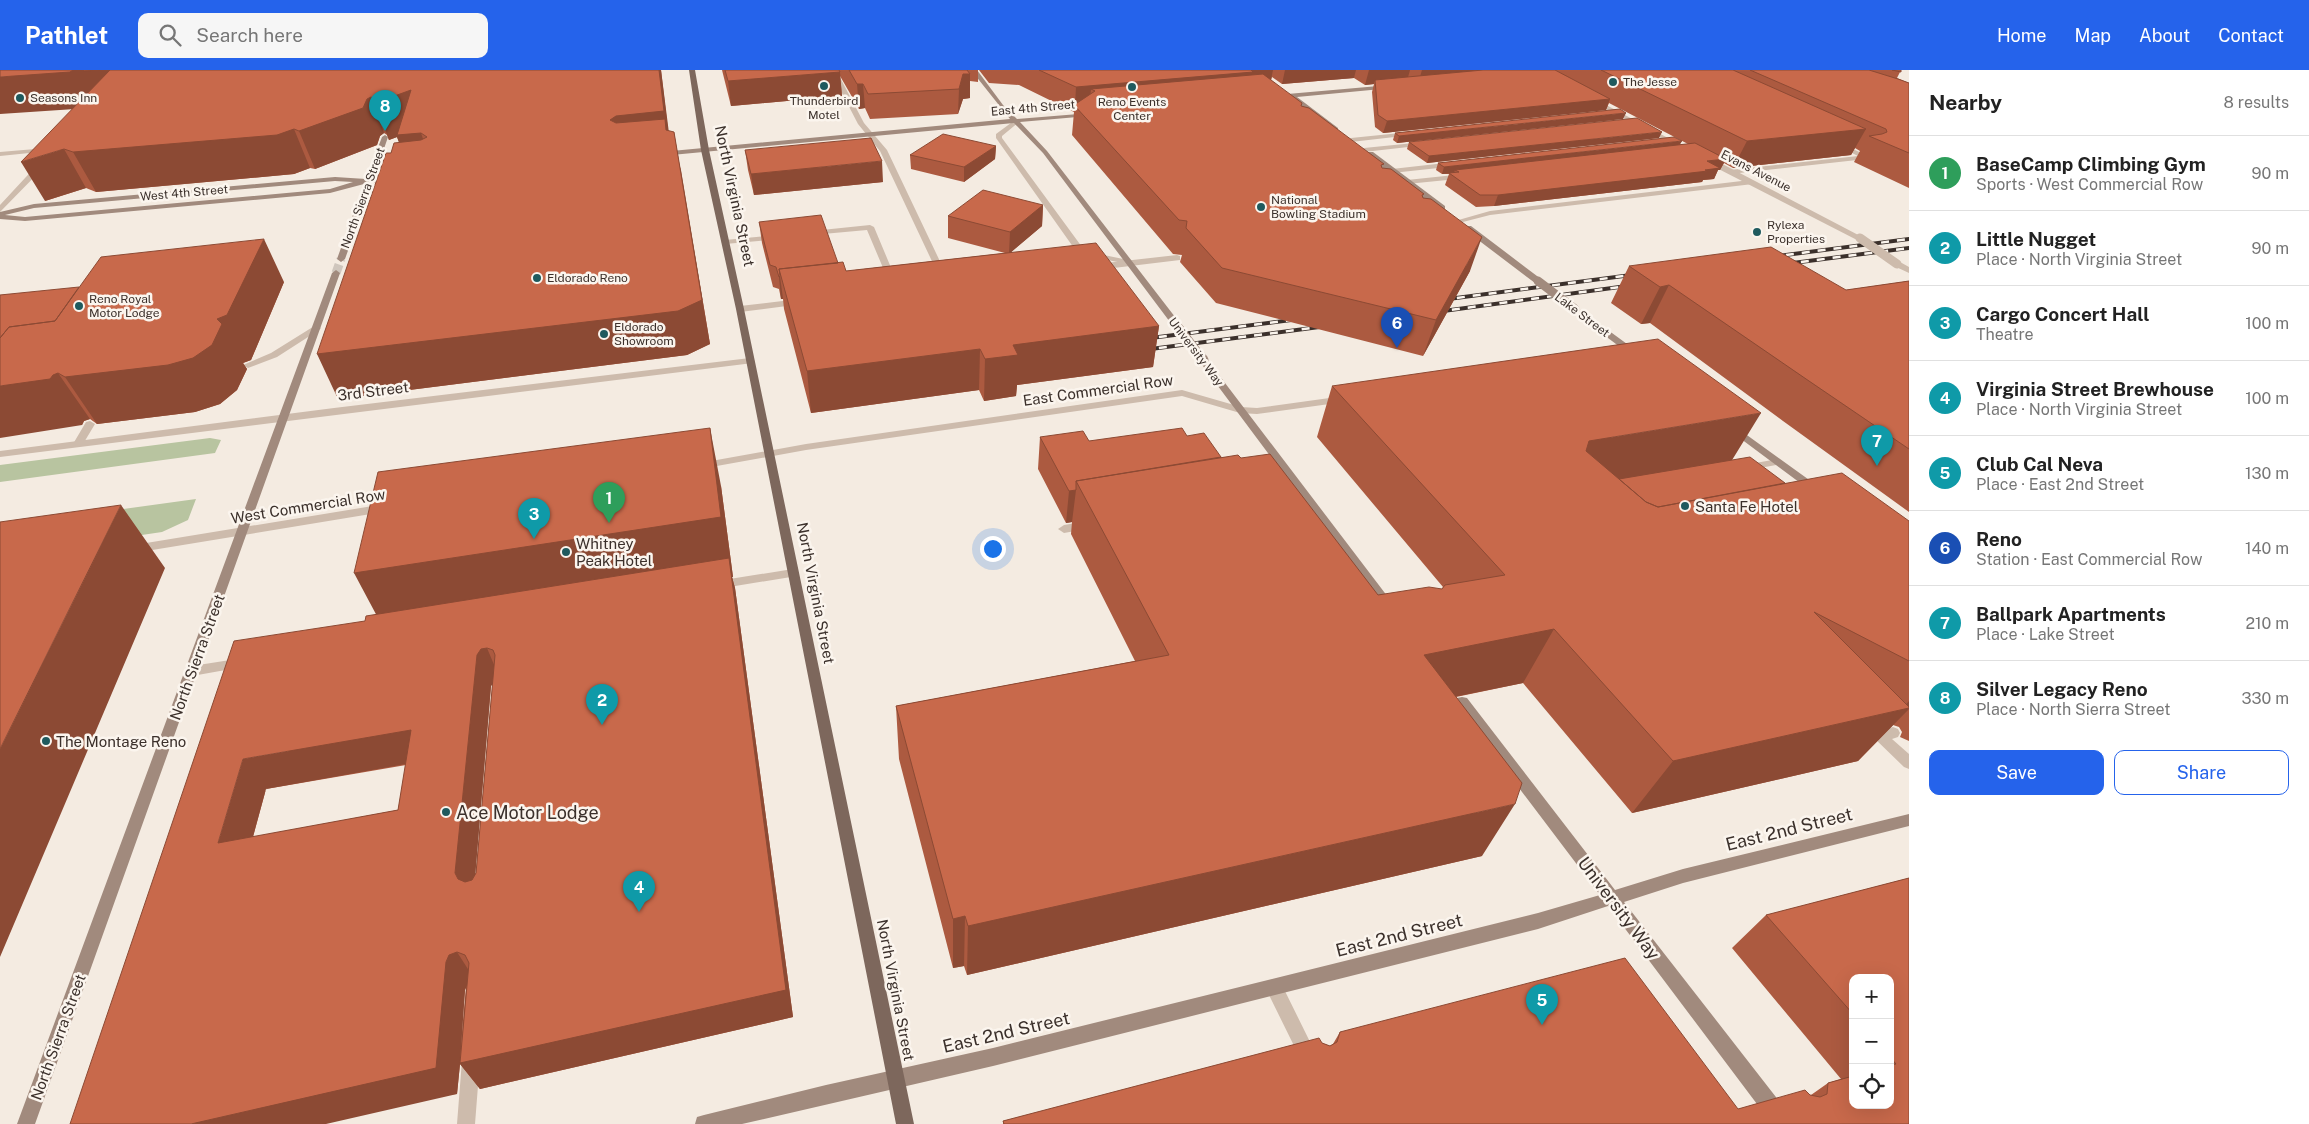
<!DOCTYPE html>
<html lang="en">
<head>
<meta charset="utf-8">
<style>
  body { margin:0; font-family:"Public Sans",sans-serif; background:#f6f6f6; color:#222 }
  .controls { position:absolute; right:15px; bottom:15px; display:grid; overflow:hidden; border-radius:10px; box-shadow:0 5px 20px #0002 }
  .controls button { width:45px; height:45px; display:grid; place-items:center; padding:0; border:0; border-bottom:1px solid #e0e0e0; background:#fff; color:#222; font:25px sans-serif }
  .you { position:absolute; left:992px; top:478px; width:18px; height:18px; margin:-12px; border:4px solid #fff; border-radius:50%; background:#1a73e8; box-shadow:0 0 0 8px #1a73e833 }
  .badge { display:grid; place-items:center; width:32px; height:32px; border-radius:50%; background:#2563eb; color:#fff; font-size:16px; font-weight:700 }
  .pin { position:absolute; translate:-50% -41px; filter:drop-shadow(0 1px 2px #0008) }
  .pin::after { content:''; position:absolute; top:26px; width:18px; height:15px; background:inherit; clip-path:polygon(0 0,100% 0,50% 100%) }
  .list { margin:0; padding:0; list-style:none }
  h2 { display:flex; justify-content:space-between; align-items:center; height:65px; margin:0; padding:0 20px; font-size:21px }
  h2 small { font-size:16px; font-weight:400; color:#767676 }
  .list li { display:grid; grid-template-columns:32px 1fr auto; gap:15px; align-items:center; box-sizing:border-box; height:75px; padding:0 20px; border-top:1px solid #e0e0e0 }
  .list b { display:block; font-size:19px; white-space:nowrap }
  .list p { margin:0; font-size:16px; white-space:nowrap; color:#767676 }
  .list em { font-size:16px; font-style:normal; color:#767676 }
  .actions { display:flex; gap:10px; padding:15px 20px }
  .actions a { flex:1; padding:11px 0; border:1px solid #2563eb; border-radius:10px; text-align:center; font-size:18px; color:#2563eb }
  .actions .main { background:#2563eb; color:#fff }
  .icon { flex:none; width:28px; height:28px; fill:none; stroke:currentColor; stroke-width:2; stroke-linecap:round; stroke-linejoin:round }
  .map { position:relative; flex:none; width:1909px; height:1054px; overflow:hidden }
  header { display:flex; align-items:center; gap:30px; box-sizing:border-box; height:70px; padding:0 25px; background:#2563eb; color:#fff }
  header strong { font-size:24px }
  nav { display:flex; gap:28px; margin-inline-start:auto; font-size:18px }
  .search { width:350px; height:45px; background:#f6f6f6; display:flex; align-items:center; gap:12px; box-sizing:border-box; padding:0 18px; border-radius:10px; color:#767676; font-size:19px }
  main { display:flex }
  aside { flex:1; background:#fff }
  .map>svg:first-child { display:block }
  .green { fill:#b8c4a0 }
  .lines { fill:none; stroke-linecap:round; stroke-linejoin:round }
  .secondary-tunnel { stroke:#cfc6bd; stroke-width:9; stroke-dasharray:9 4.5; stroke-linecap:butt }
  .service { fill:#cdbbac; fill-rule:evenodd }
  .minor { fill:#cdbbac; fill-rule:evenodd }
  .tertiary { fill:#cdbbac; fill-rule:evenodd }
  .secondary { fill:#a18a7d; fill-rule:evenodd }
  .primary { fill:#7d675c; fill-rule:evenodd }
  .rail-casing { stroke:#3b302b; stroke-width:4 }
  .rail { stroke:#fbf5ee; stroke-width:2.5; stroke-dasharray:8; stroke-linecap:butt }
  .tertiary-bridge { stroke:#cdbbac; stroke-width:9 }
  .secondary-bridge-far1 { stroke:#a18a7d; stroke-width:9 }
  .secondary-bridge { stroke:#a18a7d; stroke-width:11 }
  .wall { fill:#ac5a40; fill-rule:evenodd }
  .shaded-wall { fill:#8c4a34 }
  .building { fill:#c8694b; stroke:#8c4a34; fill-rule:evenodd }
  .poi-dot { fill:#1f5a5e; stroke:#fbf5ee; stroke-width:2 }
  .labels { text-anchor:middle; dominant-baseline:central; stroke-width:5; stroke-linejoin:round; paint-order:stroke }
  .far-poi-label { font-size:12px; fill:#3b302b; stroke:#fbf5ee; text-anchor:start }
  .far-street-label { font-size:12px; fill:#3b302b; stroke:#fbf5ee }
  .street-label { font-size:15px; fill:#3b302b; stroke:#fbf5ee }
  .poi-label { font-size:15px; fill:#3b302b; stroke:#fbf5ee; text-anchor:start }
  .near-poi-label { font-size:18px; fill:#3b302b; stroke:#fbf5ee; text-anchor:start }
  .near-street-label { font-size:18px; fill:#3b302b; stroke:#fbf5ee }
</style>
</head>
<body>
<header>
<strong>Pathlet</strong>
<div class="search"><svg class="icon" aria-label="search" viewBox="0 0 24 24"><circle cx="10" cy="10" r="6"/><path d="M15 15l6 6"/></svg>Search here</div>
<nav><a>Home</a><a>Map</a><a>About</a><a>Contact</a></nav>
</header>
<main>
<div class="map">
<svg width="1909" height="1054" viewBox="0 0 1909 1054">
  <rect width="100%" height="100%" fill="#f4ebe1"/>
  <path class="green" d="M210,368l11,2 -6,13 -215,29v-17z
    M196,429l-8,21 -26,12 -162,24v-30z"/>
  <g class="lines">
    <path class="secondary-tunnel" d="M336,203l5,-14"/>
    <path class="service" d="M830,0h6l28,53 23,27 59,124 -1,2 -7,-2 -58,-123 -22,-27z
      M1015,50l5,1 -18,15v2l80,109 12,6 39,8v4l-41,-8 -16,-6 -80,-113v-4z
      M1410,62l3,2 -1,1 -61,7 -3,-2 3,-2z
      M1424,72l2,1v2l-62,7 -4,-2 4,-2z
      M1838,72l32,15 -4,2 -136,15 -4,-2 4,-2 128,-14 -22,-11v-2z
      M47,78l4,2 -2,1 -49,5v-4z
      M1454,92l4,2 -1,2 -65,7 -4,-2 4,-2z
      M1464,104h3v4l-60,6 -4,-2 4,-2z
      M1750,110l4,2 -1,2 -263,31 -31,8 -4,-2 35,-10z
      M870,155l4,2 23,55 -1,2 -7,-2 -22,-52 -55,5 -4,-2 4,-2z
      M777,165l4,2 -1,2 -55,5 -4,-2 4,-2z
      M316,255l5,3 -2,2 -42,27 -29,11 -5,-3 28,-12z
      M90,351l5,3 -12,20 -1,2h-8l-1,-2 13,-22z
      M1778,389l5,3 -1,2 -38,7 -5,-3 5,-3z
      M1088,451l4,1 2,3 -2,3 -28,5 -6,-4 6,-4z
      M793,499l4,1 2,3 -2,3 -80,13 -6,-4 6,-4z
      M243,588l5,2 2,3 -2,3 -56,10 -5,-1 -2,-4 2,-4 5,-1z
      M1893,657l5,2 2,4 -2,4 -6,2 17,15v15l-5,-2 -32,-31 2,-4z
      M1274,909l6,2 34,69 3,6 -3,6 -6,3 -6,-3 -34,-69 -3,-6 3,-6z
      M471,981l6,3 3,6 -5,64h-18l5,-64 3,-6z"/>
    <path class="minor" d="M38,94l7,2 -45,46v-7z
      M1177,185l3,1v4l-83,10 -4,-3 4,-3z
      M799,229l3,1v4l-62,8 -4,-3 4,-3z
      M750,288l5,3 -2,2 -753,94v-6l334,-43z
      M1182,320l59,17 16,1 87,-12 5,3 -5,3 -87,12 -17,-1 -58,-17 -376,54 -106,19 -5,-3 5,-3 106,-19z
      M385,434l6,4 -2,3 -255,42 -6,-4 6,-4z"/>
    <path class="tertiary" d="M1591,29h4l88,47 -5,1 -87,-46z
      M1703,87h6l155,81 -7,2 -154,-79z
      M1894,192h6l9,5v6l-15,-7z"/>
    <path class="secondary" d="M971,0h6l26,35 14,14 74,-6 1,1 -3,2 -69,6 27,29 135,175v4h-6l-133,-177 -29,-30 -353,33 -4,-2 4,-2 349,-33z
      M1390,15l2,3 -95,9 41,31v2l-2,1 -46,-33 -14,1 -3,-2 3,-2z
      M385,65l3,2 -14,41 19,-2 4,2 -25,5 -27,76 -4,3 -4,-3 27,-75 -34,9 -305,28 -25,-2v-7l34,-8 301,-27 31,2 16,-42zM335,111l18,1 -23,7 -305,28 -20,-2 29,-7z
      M1367,82h6l72,54v4h-6l-72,-54z
      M1465,156h6l70,53v4h-6l-70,-53z
      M336,200l4,3 -305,851h-18l315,-851z
      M1575,236l63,46v4h-6l-60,-45 -1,-2z
      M1203,287l3,1 188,247 2,3 -2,3h-8l-186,-249 -2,-2z
      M1733,355l86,62 2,2 -2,2h-8l-82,-61 -1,-2z
      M1462,627l5,1 148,192 68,-21 226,-55v12l-226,57 -59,19 159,204 2,7 -2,7 -7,2 -7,-2 -161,-214 -70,23 -545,137 -251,58h-47l2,-7 7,-2 122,-30 167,-37 545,-135 62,-18 -143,-189 -2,-4 2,-4z"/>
    <path class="primary" d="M689,0h6l14,80 35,159 170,815h-18l-160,-815 -35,-159z"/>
    <g class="rail-casing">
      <path id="rail" d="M1770,187l139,-18
        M1785,194l124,-16
        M1441,230l198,-26
        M1436,242l198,-27
        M1143,269l156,-20
        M1143,280l184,-24"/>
    </g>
    <use href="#rail" class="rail"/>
    <path class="tertiary-bridge" d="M1860,168l37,26"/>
    <path class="secondary-bridge-far1" d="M1538,211l37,28
      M1179,258l22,29"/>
    <path class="secondary-bridge" d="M1200,286l3,4"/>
  </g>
  <path class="wall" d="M0,0h661l7,60 13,40 29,174 -23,11 -349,44 53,-246 8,-11 -2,-5 -8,3 -2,-5 -3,-2 -4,3 -3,9 -62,24 -5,-1 -16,6 -198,18 -10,-4 -41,13 27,-92z
    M722,0h256v12l-8,-1v17l-7,1 -5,15 -88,5 -5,-11 -6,1 -19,-33 2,20 -111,10z
    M979,0h922l-4,8 12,5v105l-55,-26 6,-11 -5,-3 -4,7 -118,13 -9,-5 -4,7h-2l-4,9 -11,1 -1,2 -208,24 -18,1 -31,-22 4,-11h-7l-6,-4 2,-7 250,-19 -79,-41 -3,7 -223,23 -8,-6 -3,-35 2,-8 -9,1 -11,-7 -72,6 -10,-7 -1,3 30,27 122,91 47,73 -47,85 -207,-53 -36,-41 2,-7 -9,-1 -101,-119 2,-23 -55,-27 -30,-2z
    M1623,49l-226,24 -4,-3 2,-7z
    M1659,68l-232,25 -20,-14 2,-7z
    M996,76l-1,13 -31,23 -53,-13 -1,-14z
    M745,80l138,32 -129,13 -6,-25z
    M1043,135l-1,21 -31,26 148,74 -6,41 -136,18 -1,11 -32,5 -5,-11 -168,23 -27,-104 -1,-10h-2l-2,-10 -6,-2 -11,-44 -3,-21 79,41 8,8 159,-18 -57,-15v-22z
    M1629,196l217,24 63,-9v231l-126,-91 -133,-98 -9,1 -30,-21z
    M284,212l-33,78 -8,3 4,6 -10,21 -17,14 -25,8 -98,12 -7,-5 -6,2 -2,4 -82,-130z
    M1332,316l400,74 53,23 124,38v220l-9,-4 2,-5 -3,-5 -6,-2 -35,36 -226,52 -109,-130 -67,14 26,159 -515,119 -3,-9 -11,2 -54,-209 -3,-53 239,-45 -64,-127 1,-12 -6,1 -28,-54 2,-32 49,4 98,-5 34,21 20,1 137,137 64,-6 1,-2 -126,-150z
    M721,416l12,91h-1l3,11 58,429 -313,72 -20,-25 -3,30 -387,30 295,-503 11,-7zM493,613l-17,190 -1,1 16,-188zM406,695l-8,45 -145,27 13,-48zM466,917l-6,68 5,-65z
    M1909,808v246h-906v-3l319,-78 8,3 3,-2 7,-12 398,77 73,-14 17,-12 13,-4 -109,-131 34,-33zM1853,908h37v127h-37z"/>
  <path class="shaded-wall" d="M73,0h52l-35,38 -90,6v-37z
    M659,0h2l10,79 -61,-29z
    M1242,0h31l-3,15 -175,6 -4,-2 -2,22 -14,-5 1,-19z
    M1285,0h71l-2,8 -72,6z
    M1369,0h41l-3,11 -32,-1 -1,4 -9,1z
    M1422,0h109l-112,10z
    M840,2l2,24 -111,10 -3,-25z
    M963,4h7v24l-7,1 -5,15 1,-25z
    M857,14h6l2,24 -6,1z
    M411,20l10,43 13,38 -24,2 -13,-36 -8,3 -14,-37z
    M371,27l13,36 -4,3 -3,9 -62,24 -16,-38 68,-32z
    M1610,29l-4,11 -223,23 4,-12z
    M1626,43l-3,6 -226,24 2,-7z
    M294,59l16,39 -16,6 -198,18 -23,-40z
    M1866,59l-15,26 -118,13 14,-27z
    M674,62l36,212 -23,11 -349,44 -21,-45z
    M1662,62l-3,6 -232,25 2,-7z
    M1682,71l-4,7 -223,22 -1,3 -12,1 2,-7z
    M996,76l-1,13 -31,23v-15z
    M64,79l22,39 -41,13 -24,-39z
    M1726,89l-6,11h-2l-4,9 -11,1 -1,2 -208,24 4,-11 209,-34z
    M882,91l1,21 -129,13 -3,-21z
    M1043,135l-1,21 -33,28 1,-22z
    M1482,167l-12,34 -47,85 13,-36z
    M264,169l20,43 -33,78 -8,3 4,6 -10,21 -17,14 -25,8 -98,12 -32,-47 152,-58z
    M780,206l3,23h-2l-2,-22z
    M1669,215l-19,38 -9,1 19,-37z
    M1159,256l-6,41 -136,18 -1,11 -32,5 1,-42 28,-14z
    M980,279l-1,41 -168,23 -4,-42z
    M58,303l32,46 -6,2 -2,4 -82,13v-52z
    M1761,343l-32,52 -167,28 27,-52z
    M710,358l11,58 12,91h-1l3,11 58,429 -313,72 -20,-25 -3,30 -131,30h-135l255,-162 3,-7 8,-3 18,28 -7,3 -3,7 -5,73 271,-486 -345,56 -32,-60z
    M1076,420l-4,32 -6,1 3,-32z
    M121,435l44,63 -165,389v-208z
    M1554,559l-31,54 -124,25 25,-53z
    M487,578l13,31 -5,1 -4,6 -18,216 -15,-23 -3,-6 22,-218 4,-6z
    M1909,631v8l-51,52 -226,52 41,-52 228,-51z
    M411,660l17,30 -162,29 -23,84 -25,-30 25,-84z
    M1515,734l-33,52 -515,119 1,-49z
    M965,846l-1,50 -11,2v-49z"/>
  <path class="building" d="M0,0h73l-3,2 -70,5z
    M84,0h16l-17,1z
    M110,0h549l5,41 -48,5 -6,4 6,3 49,-4 1,11 8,2 28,168 -24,11 -361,43 69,-201h5l3,-10 27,-3 6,-3 -6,-4 -24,2 14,-45 -36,13 1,-3 -5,-3 -4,2 -4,9 -64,23 -5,-2 -17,6 -204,17 -9,-3 -43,13z
    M725,0h114l1,2 -112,9z
    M849,0h118l3,4h-7l-4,15 -91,5 -5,-10h-6z
    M1039,0h212l2,2 -177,15z
    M1483,0h72l55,29 -223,22 -9,-6 -3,-35z
    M1601,0h132l133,59 -119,12z
    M1750,0h119l29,9 11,4v70l-40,-17 13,-2 5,-2 -1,-3z
    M1892,0h9v2z
    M1263,4l39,29 -1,3 8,2 75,56 -3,1 1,3 9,1 33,25 -2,1 1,3 8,1 51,38 -46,83 -214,-52 -36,-40 1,-7 -8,-1 -105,-115 21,-14 -4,-2z
    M1620,39l6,4 -227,23 -4,-3z
    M1637,48l25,14 -233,24 -20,-14z
    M943,64l53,12 -32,21 -54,-12z
    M1674,67l8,4 -238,26 -6,-4z
    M871,68l11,23 -131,13 -6,-24z
    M1695,73l31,16 -19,2 13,7 -15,2 3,1 -210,24h-18l-31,-22 10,-1 -4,-2z
    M983,120l60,15 -33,27 -62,-16z
    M821,145l17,48 -59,6 1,7 -1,1 -3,-10 -6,-2 -11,-43z
    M264,169l-37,76 -10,4 5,5 -10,21 -19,13 -25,7 -103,12 -7,-4 -5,2 -3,4 -50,7v-48l9,-11 46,-6 46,-64z
    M1096,173l63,83 -146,19 5,10 -33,4 -5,-10 -173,22 -28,-102 64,-7 3,9z
    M1771,177l75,43 63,-9v168l-100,-68 -140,-96 -9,2 -31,-21z
    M79,217l-24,34 -46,6 -9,11v-43z
    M1658,269l103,74 -172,28 -3,10 60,51 12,5 184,-34 67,48v140l-95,-49 95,95v1l-236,53 -119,-132 -130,26 98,128 -7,21 -547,122 -3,-10 -12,3 -57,-213 273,-51 -93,-174 162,-26 3,3 29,-4 108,141 51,-8 13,2 3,-4 60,-10 -173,-189z
    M710,358l11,89 -367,56 24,-101z
    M1182,358l5,8 17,-3 17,24 -145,24v9l-7,1 -29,-54 43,-6 6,10z
    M1750,387l35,26 -127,24 -12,-5 -27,-23z
    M121,435l-121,244v-227z
    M729,488l57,432 -326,73 9,-100 -4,-8 -8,-3 -8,3 -3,7 -10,106 -245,56h-121l164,-483 131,-20 1,-5zM487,578l6,2 2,5 -19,218 -4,7 -7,2 -7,-3 -3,-6 22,-218 4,-6zM411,660l-13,80 -180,33 25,-84z
    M1909,808v246h-905l-1,-3 316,-83 3,5 8,3 7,-4 3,-10 285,-74 113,151 67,-19 5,5 10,2 7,-3 1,-11 25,-7v29h37v-40l6,-1 -6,-7v-79h-37v36l-87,-99z"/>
  <g class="poi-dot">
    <circle cx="1613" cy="12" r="5"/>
    <circle cx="824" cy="16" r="5"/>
    <circle cx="1132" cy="17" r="5"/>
    <circle cx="20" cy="28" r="5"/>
    <circle cx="1261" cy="137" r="5"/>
    <circle cx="1757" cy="162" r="5"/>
    <circle cx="537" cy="208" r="5"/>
    <circle cx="79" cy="236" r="5"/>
    <circle cx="604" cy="264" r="5"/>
    <circle cx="1685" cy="436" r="5"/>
    <circle cx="566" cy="482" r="5"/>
    <circle cx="46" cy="671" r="5"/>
    <circle cx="446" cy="742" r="5"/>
  </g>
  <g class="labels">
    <g class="far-poi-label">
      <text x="1623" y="12">The Jesse</text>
      <text x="30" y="28">Seasons Inn</text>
      <text x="824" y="31" text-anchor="middle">Thunderbird<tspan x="824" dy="14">Motel</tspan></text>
      <text x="1132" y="32" text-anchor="middle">Reno Events<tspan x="1132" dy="14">Center</tspan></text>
      <text x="1271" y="130">National<tspan x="1271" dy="14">Bowling Stadium</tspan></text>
      <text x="1767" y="155">Rylexa<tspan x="1767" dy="14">Properties</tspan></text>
      <text x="547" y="208">Eldorado Reno</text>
      <text x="89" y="229">Reno Royal<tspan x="89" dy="14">Motor Lodge</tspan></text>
      <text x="614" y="257">Eldorado<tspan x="614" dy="14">Showroom</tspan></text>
    </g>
    <g class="far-street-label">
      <text transform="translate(1033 38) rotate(-5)">East 4th Street</text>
      <text transform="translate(1756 101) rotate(27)">Evans Avenue</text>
      <text transform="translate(184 123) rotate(-5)">West 4th Street</text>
      <text transform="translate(363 128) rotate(-70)">North Sierra Street</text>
      <text transform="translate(1582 245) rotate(37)">Lake Street</text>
      <text transform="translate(1196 282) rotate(53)">University Way</text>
    </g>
    <g class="street-label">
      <text transform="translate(735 126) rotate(78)">North Virginia Street</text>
      <text transform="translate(1098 320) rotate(-8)">East Commercial Row</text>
      <text transform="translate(373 321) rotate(-7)">3rd Street</text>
      <text transform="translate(308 436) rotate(-9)">West Commercial Row</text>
      <text transform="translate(816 523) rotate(79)">North Virginia Street</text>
      <text transform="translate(197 587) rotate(-70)">North Sierra Street</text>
      <text transform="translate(896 920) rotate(79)">North Virginia Street</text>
      <text transform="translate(58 967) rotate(-70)">North Sierra Street</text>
    </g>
    <g class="poi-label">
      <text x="1695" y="436">Santa Fe Hotel</text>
      <text x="576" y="473">Whitney<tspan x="576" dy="17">Peak Hotel</tspan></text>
      <text x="56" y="671">The Montage Reno</text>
    </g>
    <g class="near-poi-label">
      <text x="456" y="742">Ace Motor Lodge</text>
    </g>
    <g class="near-street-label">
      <text transform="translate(1789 759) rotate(-14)">East 2nd Street</text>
      <text transform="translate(1619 838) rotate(53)">University Way</text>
      <text transform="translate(1399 865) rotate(-14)">East 2nd Street</text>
      <text transform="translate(1006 962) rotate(-13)">East 2nd Street</text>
    </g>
  </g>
</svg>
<div class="controls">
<button>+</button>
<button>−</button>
<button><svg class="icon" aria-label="locate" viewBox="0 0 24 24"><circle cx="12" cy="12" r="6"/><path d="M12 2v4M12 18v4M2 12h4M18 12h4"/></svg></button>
</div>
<div class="you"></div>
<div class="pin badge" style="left:609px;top:453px;background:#2e9e5b">1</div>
<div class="pin badge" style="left:602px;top:655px;background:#0f9aa8">2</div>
<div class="pin badge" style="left:534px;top:469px;background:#0f9aa8">3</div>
<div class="pin badge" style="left:639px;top:842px;background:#0f9aa8">4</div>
<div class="pin badge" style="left:1542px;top:955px;background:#0f9aa8">5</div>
<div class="pin badge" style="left:1397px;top:278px;background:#1a4fb4">6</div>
<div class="pin badge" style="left:1877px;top:396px;background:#0f9aa8">7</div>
<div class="pin badge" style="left:385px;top:61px;background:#0f9aa8">8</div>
</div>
<aside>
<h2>Nearby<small>8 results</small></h2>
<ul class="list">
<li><span class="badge" style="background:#2e9e5b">1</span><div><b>BaseCamp Climbing Gym</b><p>Sports · West Commercial Row</p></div><em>90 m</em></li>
<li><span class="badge" style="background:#0f9aa8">2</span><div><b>Little Nugget</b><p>Place · North Virginia Street</p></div><em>90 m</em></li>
<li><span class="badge" style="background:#0f9aa8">3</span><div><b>Cargo Concert Hall</b><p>Theatre</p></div><em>100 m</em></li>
<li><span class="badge" style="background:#0f9aa8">4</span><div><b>Virginia Street Brewhouse</b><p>Place · North Virginia Street</p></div><em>100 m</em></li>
<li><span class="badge" style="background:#0f9aa8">5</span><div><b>Club Cal Neva</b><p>Place · East 2nd Street</p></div><em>130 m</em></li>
<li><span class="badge" style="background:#1a4fb4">6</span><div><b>Reno</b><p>Station · East Commercial Row</p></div><em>140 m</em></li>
<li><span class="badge" style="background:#0f9aa8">7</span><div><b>Ballpark Apartments</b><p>Place · Lake Street</p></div><em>210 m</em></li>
<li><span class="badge" style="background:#0f9aa8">8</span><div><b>Silver Legacy Reno</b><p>Place · North Sierra Street</p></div><em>330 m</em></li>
</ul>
<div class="actions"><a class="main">Save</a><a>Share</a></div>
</aside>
</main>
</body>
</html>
